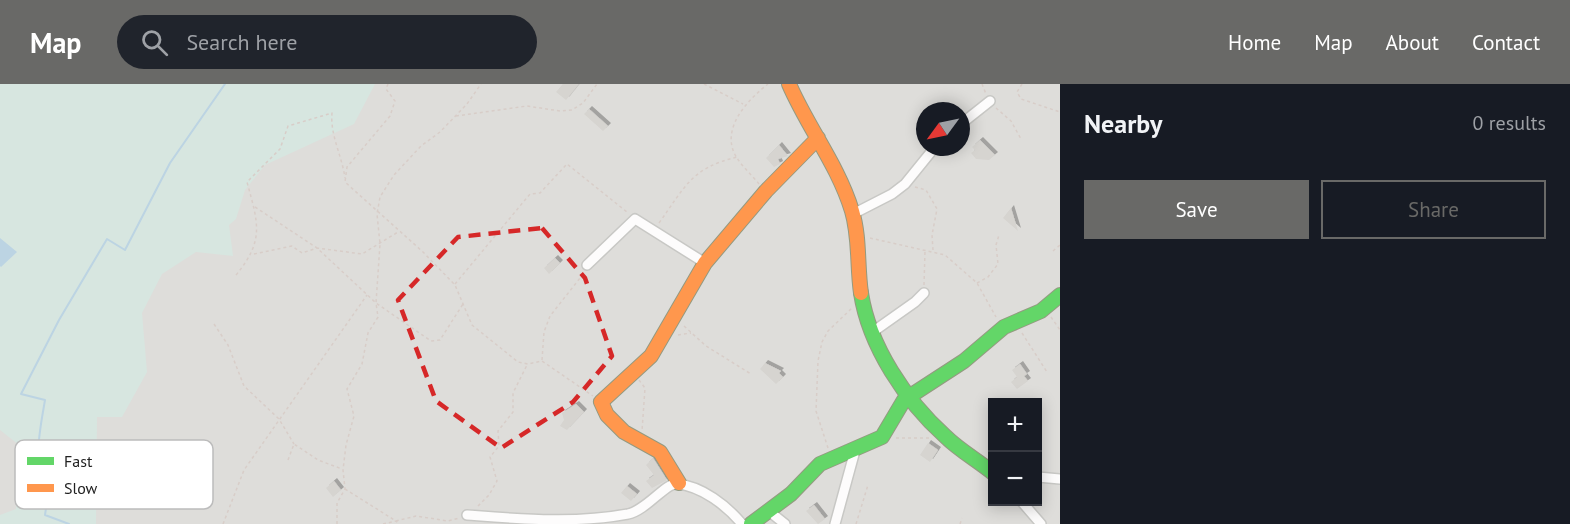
<!DOCTYPE html>
<html lang="en">
<head>
<meta charset="utf-8">
<style>
  body { margin:0; font-family:"PT Sans",sans-serif; background:#20242c; color:#f1f3f6 }
  .controls { position:absolute; right:18px; bottom:18px; display:grid; overflow:hidden; border-radius:0px; box-shadow:0 3px 15px #0003 }
  .controls button { width:54px; height:54px; display:grid; place-items:center; padding:0; border:0; border-bottom:2px solid #363941; background:#171b24; color:#f1f3f6; font:30px sans-serif }
  .compass { position:absolute; left:916px; top:18px; width:54px; height:54px; border-radius:50%; background:#171b24; box-shadow:0 3px 15px #0003; rotate:237deg }
  .list { margin:0; padding:0; list-style:none }
  h2 { display:flex; justify-content:space-between; align-items:center; height:78px; margin:0; padding:0 24px; font-size:26px }
  h2 small { font-size:20px; font-weight:400; color:#9ea1a6 }
  .actions { display:flex; gap:12px; padding:18px 24px }
  .actions a { flex:1; padding:14px 0; border:2px solid #696967; border-radius:0px; text-align:center; font-size:21px; color:#696967 }
  .actions .main { background:#696967; color:#fff }
  .icon { flex:none; width:33px; height:33px; fill:none; stroke:currentColor; stroke-width:2; stroke-linecap:round; stroke-linejoin:round }
  .map { position:relative; flex:none; width:1060px; height:440px; overflow:hidden }
  header { display:flex; align-items:center; gap:36px; box-sizing:border-box; height:84px; padding:0 30px; background:#696967; color:#fff }
  header strong { font-size:28px }
  nav { display:flex; gap:33px; margin-inline-start:auto; font-size:21px }
  .search { width:420px; height:54px; background:#20242c; display:flex; align-items:center; gap:15px; box-sizing:border-box; padding:0 21px; border-radius:33px; color:#9ea1a6; font-size:22px }
  main { display:flex }
  aside { flex:1; background:#171b24 }
  .map>svg:first-child { display:block }
  .residential { fill:#deddda; fill-rule:evenodd }
  .wetland { fill:#d7e6e0 }
  .water { fill:#bcd4e3 }
  .lines { fill:none; stroke-linecap:round; stroke-linejoin:round }
  .stream { stroke:#bcd4e3; stroke-width:2 }
  .building { fill:#d6d4d0; filter:url(#shadow) }
  .street-casing { stroke:#c8c8c5; stroke-width:12 }
  .fast-casing { stroke:#949a80; stroke-width:16 }
  .slow-casing { stroke:#949a80; stroke-width:16 }
  .path { stroke:#d8cdc8; stroke-width:1.5; stroke-dasharray:3 3; stroke-linecap:butt }
  .street { stroke:#fdfcfc; stroke-width:9 }
  .fast { stroke:#63d668; stroke-width:14 }
  .slow { stroke:#ff974d; stroke-width:14 }
  .marked { fill:none; stroke:#d62828; stroke-width:4.5; stroke-dasharray:12 8; stroke-linejoin:round }
  .key { fill:#fff; stroke:#bcbcbc; stroke-width:1.5 }
  .key-label { font-size:16px; fill:#212121 }
</style>
</head>
<body>
<header>
<strong>Map</strong>
<div class="search"><svg class="icon" aria-label="search" viewBox="0 0 24 24"><circle cx="10" cy="10" r="6"/><path d="M15 15l6 6"/></svg>Search here</div>
<nav><a>Home</a><a>Map</a><a>About</a><a>Contact</a></nav>
</header>
<main>
<div class="map">
<svg width="1060" height="440" viewBox="0 0 1060 440">
  <defs>
    <filter id="shadow"><feDropShadow dx="3" dy="-3" stdDeviation="0" flood-color="#0004"/></filter>
  </defs>
  <rect width="100%" height="100%" fill="#efeee9"/>
  <path class="residential" d="M0,0h1060v440h-1060zM925,27h36v36h-36zM993,318h45v100h-45z"/>
  <path class="wetland" d="M0,0h375l-21,40 -89,41 -20,25 -9,29 -7,6 4,31 -37,-4 -34,22 -20,39 5,59 -25,45h-25l-1,107h-96v-9l16,-6 3,-64 -19,-15z"/>
  <path class="water" d="M0,154l17,14 -16,15 -1,-1z"/>
  <g class="lines">
    <path class="stream" d="M69,440l-24,-9 3,-20c-17,-27 -8,-65 -3,-95l-24,-6 38,-74 48,-81 18,11 45,-87 55,-79"/>
  </g>
  <path class="building" d="M563,0h16l-13,16 -10,-8z
    M589,25l19,17 -5,5 -19,-17z
    M980,56l15,15 -6,5 -13,-1 -5,-6 4,-3 -3,-3z
    M779,61l9,11 -10,3 2,5 -6,3 -8,-9z
    M1011,124l7,23 -15,-13z
    M555,174l5,5 -11,11 -5,-6z
    M765,279l16,8 -2,2 4,4 -7,7 -16,-15z
    M1020,280l7,10 -3,2 4,5 -11,8 -6,-7 6,-5 -5,-7z
    M576,320l8,8 -17,18 -7,-4 4,-6 -2,-7z
    M928,359l10,7 -8,12 -10,-7z
    M653,374l14,22 -15,8 -6,-7 8,-6 -8,-10z
    M334,397l7,9 -8,7 -7,-9z
    M627,402l10,8 -6,7 -10,-8z
    M814,421l11,14 -7,5 -12,-13z"/>
  <g class="lines">
    <g class="street-casing">
      <path id="street" d="M961,40l29,-23
        M853,130l39,-20 13,-10 30,-37
        M587,181l48,-46 70,44
        M874,247l41,-29 9,-9
        M1038,393l22,2
        M1022,418l19,22
        M770,428l15,12
        M467,431c54,4 107,9 161,-1 19,-4 38,-32 49,-30 25,2 50,22 65,40
        M835,440l21,-77"/>
    </g>
    <g class="fast-casing">
      <path id="fast" d="M861,209c8,53 45,108 84,143 14,14 32,24 48,37
        M751,440l40,-30 29,-30 62,-27 22,-37 60,-39 40,-34 37,-16 19,-16"/>
    </g>
    <g class="slow-casing">
      <path id="slow" d="M789,0c19,44 49,81 63,127 8,27 5,55 9,82
        M679,399l-19,-31 -36,-20 -17,-17 -6,-13 50,-46 54,-93 61,-72 52,-53"/>
    </g>
    <path class="path" d="M388,0l-2,5 9,12 -5,15 -43,51 -2,15 78,70 32,33 17,40 46,37 10,2 14,-3 51,35
      M704,0l39,20
      M982,0l4,10
      M1022,0l-5,8 4,7 39,13
      M996,24l15,13 10,18
      M456,32l71,-10 33,5 12,-1 11,-7 14,-19
      M759,100c-8,-10 -22,-22 -26,-34 -9,-26 17,-52 35,-66
      M915,103l11,3 11,19 -5,26 1,15
      M255,123l62,41 59,55 55,38 9,-1 23,-36
      M659,139c26,-36 32,-55 78,-66
      M870,154l75,17 32,28 19,34
      M1053,167l7,-6
      M254,170l38,-8 10,7 15,-5 45,6 36,-22
      M236,191c29,-35 22,-52 11,-93l33,-33 8,-23 44,-13c-2,22 10,43 13,65
      M977,199l11,-6 10,-13 -2,-19 3,-10
      M455,200l75,-90 10,-1 27,-29 60,48
      M924,201l1,-34
      M1051,233l9,13
      M214,240l14,21 16,41 35,33 15,25
      M684,242l22,20 45,28
      M1022,249l25,39
      M678,251l13,-2
      M542,276l2,-28 6,-16 34,-43
      M639,296l6,8 -3,43
      M896,354h34
      M828,364l-12,-37 2,-50 4,-19 6,-11 24,-23
      M288,376l6,-16 24,16 24,9
      M345,405l51,32 20,-5 32,5 11,-3
      M478,422l11,-11 8,-14 -7,-24 9,-11 -1,-15 15,-19v-19l14,-28
      M223,440l21,-54 123,-175
      M337,440v-21l8,-14 -2,-19 3,-25 8,-29 -7,-27 15,-25 6,-31 10,-16 -2,-14 4,-59 -3,-30 3,-17 14,-22 27,-29 19,-14 27,-28 14,-20
      M383,440l13,-3 3,3
      M856,440l12,-39
      M960,440l2,-6"/>
    <use href="#street" class="street"/>
    <use href="#fast" class="fast"/>
    <use href="#slow" class="slow"/>
  </g>
  <path class="marked" d="M542,144l43,50 27,78 -39,46 -72,46 -65,-47 -38,-101 60,-63z"/>
  <rect x="15" y="356" width="198" height="69" rx="9" class="key"/>
  <rect x="27" y="373" width="27" height="8" fill="#63d668"/>
  <rect x="27" y="400" width="27" height="8" fill="#ff974d"/>
  <g class="key-label">
    <text x="64" y="383">Fast</text>
    <text x="64" y="410">Slow</text>
  </g>
</svg>
<div class="controls">
<button>+</button>
<button>−</button>
</div>
<svg class="compass" viewBox="-18 -18 36 36"><path d="M0-13l5 13h-10z" fill="#e53935"/><path d="M0 13l5-13h-10z" fill="#9ea1a6"/></svg>
</div>
<aside>
<h2>Nearby<small>0 results</small></h2>
<ul class="list">
</ul>
<div class="actions"><a class="main">Save</a><a>Share</a></div>
</aside>
</main>
</body>
</html>
